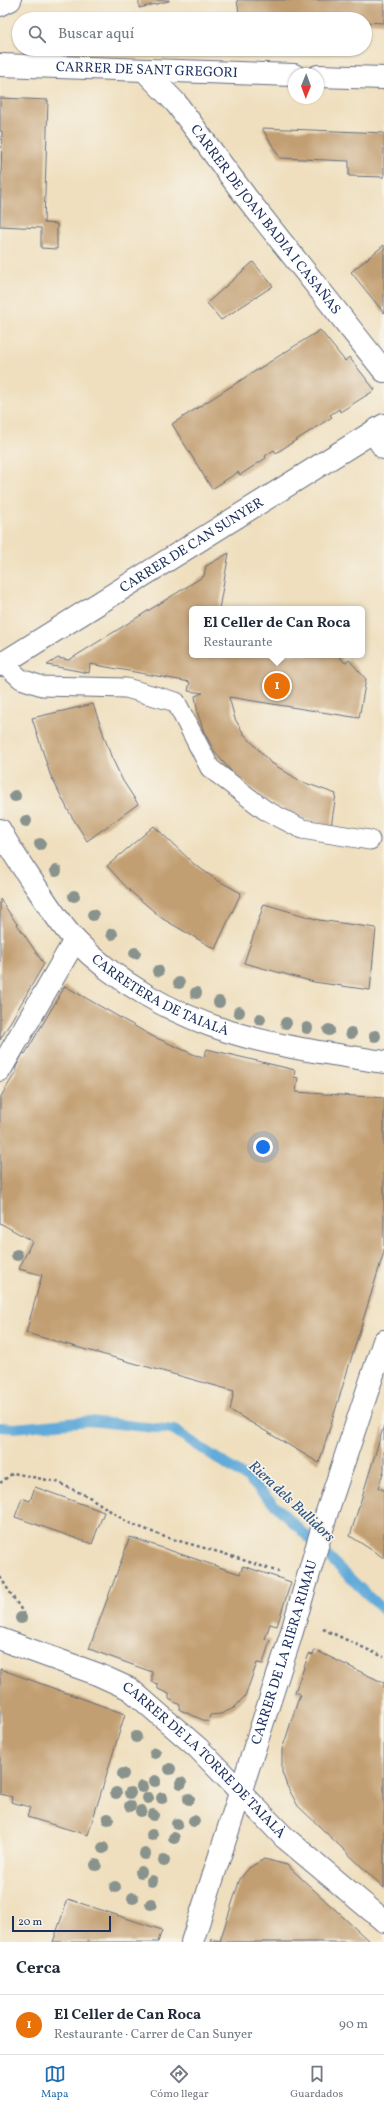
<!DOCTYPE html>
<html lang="es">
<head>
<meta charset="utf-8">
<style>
  body { margin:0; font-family:Vollkorn,serif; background:#f6f6f7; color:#1f2937 }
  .compass { position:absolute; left:288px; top:68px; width:36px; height:36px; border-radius:50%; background:#fff; box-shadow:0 1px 3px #0004; rotate:181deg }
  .scale { position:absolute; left:12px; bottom:10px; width:99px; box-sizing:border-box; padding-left:4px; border:2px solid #1b2f5e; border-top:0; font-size:11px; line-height:14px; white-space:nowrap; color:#1b2f5e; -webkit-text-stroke:3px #f7f3e8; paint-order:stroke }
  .you { position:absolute; left:263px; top:1147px; width:14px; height:14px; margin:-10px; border:3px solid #fff; border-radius:50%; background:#1a73e8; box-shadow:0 0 0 6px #1a73e833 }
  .badge { display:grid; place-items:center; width:26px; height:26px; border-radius:50%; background:#1f6fb2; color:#fff; font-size:13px; font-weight:700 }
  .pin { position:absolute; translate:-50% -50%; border:2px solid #fff; box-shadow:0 1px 4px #0006 }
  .popup { position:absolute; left:189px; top:606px; width:176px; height:52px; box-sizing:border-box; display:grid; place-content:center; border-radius:6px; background:#fff; filter:drop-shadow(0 1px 3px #0005); font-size:13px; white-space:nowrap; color:#747a83 }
  .popup b { font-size:15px; color:#1f2937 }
  .popup::after { content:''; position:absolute; left:50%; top:100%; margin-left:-8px; border:8px solid transparent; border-top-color:#fff }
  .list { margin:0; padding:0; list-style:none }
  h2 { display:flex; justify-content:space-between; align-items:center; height:52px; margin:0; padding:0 16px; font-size:17px }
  h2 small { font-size:13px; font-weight:400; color:#747a83 }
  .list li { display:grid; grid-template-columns:26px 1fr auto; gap:12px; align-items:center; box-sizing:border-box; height:60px; padding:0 16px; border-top:1px solid #e0e1e3 }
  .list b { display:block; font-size:15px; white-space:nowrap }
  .list p { margin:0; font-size:13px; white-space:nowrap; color:#747a83 }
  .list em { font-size:13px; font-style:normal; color:#747a83 }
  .icon { flex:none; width:22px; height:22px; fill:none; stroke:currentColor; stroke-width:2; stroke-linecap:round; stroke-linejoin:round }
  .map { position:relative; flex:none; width:384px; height:1942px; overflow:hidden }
  .search { position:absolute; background:#fff; box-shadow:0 1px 3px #0004; left:12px; right:12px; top:12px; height:44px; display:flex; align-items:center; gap:10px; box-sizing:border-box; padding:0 14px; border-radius:22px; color:#747a83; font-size:15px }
  .sheet { height:112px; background:#fff }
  nav { display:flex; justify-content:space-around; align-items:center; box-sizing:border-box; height:56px; border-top:1px solid #e0e1e3; background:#fff; font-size:11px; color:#747a83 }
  nav a { display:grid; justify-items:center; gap:2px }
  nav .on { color:#1f6fb2 }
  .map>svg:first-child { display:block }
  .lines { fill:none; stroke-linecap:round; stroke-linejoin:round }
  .stream { stroke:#62aad9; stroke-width:10 }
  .building { fill:#c29f72 }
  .service-casing { stroke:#656d80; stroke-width:21 }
  .minor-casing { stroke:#656d80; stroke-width:24 }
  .secondary-casing { stroke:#656d80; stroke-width:24 }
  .path { stroke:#656d80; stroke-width:2.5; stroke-dasharray:3 3; stroke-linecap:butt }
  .service { stroke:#fff; stroke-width:19 }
  .minor { stroke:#fff; stroke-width:22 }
  .secondary { stroke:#fff; stroke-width:22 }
  .tree { fill:#89938e }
  .labels { text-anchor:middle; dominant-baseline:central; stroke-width:3.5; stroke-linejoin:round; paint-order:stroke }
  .street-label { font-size:14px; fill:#1b2f5e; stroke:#f7f3e8 }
  .water-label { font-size:15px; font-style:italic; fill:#305483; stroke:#f7f3e8 }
</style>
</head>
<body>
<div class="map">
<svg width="384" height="1942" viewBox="0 0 384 1942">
  <rect width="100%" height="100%" fill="#f7f3e8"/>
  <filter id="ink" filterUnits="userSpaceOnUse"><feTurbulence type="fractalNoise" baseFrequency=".025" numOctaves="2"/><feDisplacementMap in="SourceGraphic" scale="8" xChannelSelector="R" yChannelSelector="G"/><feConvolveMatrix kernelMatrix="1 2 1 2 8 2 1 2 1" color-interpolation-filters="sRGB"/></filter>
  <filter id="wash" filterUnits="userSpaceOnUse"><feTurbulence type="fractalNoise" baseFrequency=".012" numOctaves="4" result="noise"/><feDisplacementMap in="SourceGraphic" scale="16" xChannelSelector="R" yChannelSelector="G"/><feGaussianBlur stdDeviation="0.9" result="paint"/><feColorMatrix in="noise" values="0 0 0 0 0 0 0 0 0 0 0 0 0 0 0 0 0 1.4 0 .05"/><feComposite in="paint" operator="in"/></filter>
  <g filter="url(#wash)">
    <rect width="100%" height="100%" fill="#efdfbe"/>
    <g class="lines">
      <path class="stream" d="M0,1427l15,1 74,-7 85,9 73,48 137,133"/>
    </g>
    <g id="blocks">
      <path class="building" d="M139,0h30v1l-30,7z
        M237,0h147v23l-19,-1v-3h-125z
        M0,98l48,2 -4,123 13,1v25l-16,-1v-20l-41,-2 2,-95h-2z
        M262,128l122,5v44l-35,-1v-15l-69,-3z
        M384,245v68l-33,-41z
        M253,262l20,24 -52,34 -14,-17z
        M320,330l25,31 4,-4 26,33 -35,22 -1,-3 -9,6 2,2 -56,36 -2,-3 -9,6 1,2 -26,17 -2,-3 -26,17 -40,-65z
        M229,553l-10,56h-27v46h146l7,8 4,-3 17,19 -7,39 -130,-21 6,22 9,15 26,28 30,19 36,13 -5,33 -26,-7 -39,-20 -34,-28 -16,-18 -12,-22 -6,-18 -3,-18 8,-3 -15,-2 2,-9 -100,-18 -1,9 -42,-8 11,-7 11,2 135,-84 2,-10z
        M93,704l18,52 12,25 15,23 -51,37 -18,-29 -19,-38 -18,-56z
        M154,826l40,38 23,16 24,13 -26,56 -52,-30 -33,-28 -23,-25z
        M0,899l44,65 -44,76z
        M264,904l55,16 57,8 -6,62 -56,-8 -70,-19z
        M65,986l87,50 43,19 9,2 3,-8 88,21 -1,7 4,1 -2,14 88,6v154l-65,211 -89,-53 4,-19 -208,-58 16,-58 -23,-6 13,-28 -32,-18v-125l17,-28 -2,-1 8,-16 2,1z
        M384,1425v45l-6,18 6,2v68l-34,-22z
        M35,1487l69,25 -12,32 -77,-27 7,-19 8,3z
        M130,1537l110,37 3,-8 48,16 -14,44 -7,-2 -5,15 5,1 -7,24 -6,-1 -12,33 -11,12 -13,6 -11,1 -2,7 -28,-12v-5l-11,-6v-5l-11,-5v-5l-6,-2v-10l-63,-23z
        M315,1650l69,33v205l-86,-82 -11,-20 -5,-14v-22l18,-56 -5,-2 14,-38 4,1z
        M0,1669l125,45 -37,121 -61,-18 3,-10 -19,-5 1,-5 -12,-3z
        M264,1859l23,6 83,77h-159l1,-3 8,2 20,-62 9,-11z
        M68,1899l94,31 -4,12h-105z"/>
    </g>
  </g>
  <g filter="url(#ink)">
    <use href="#blocks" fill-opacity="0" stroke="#656d80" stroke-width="1"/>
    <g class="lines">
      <g class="service-casing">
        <path id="service" d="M3,663l18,16 21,7 84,2 50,14 34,66 55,42 37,19 68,11"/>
      </g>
      <g class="minor-casing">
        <g id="minor">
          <path d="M0,5l10,-5"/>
          <path id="s1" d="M144,70l32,33 70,94 138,174"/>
          <path d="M373,432l11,16"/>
          <path id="s2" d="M0,665l384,-240"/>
          <path id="s3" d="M0,830c10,19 22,36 34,54 13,19 25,39 41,56 41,42 96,73 152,91 51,16 105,23 157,31"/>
          <path d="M0,1070l75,-130"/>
          <path id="s4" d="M0,1639l97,35 33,15 68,59 86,89 100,84"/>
          <path id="s5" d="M192,1942l98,-304 37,-126 57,-171"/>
        </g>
      </g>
      <g class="secondary-casing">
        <g id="secondary">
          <path id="s6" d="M0,65l294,10"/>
          <path d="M318,76l66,2"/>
        </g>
      </g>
      <path class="path" d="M0,1483l13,-10 44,9 34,16 36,24 38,15 57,16 57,19
        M0,1577l26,40
        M323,1629l61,28"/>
      <use href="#service" class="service"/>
      <use href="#minor" class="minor"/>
      <use href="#secondary" class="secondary"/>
    </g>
    <g class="tree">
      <circle cx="15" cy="796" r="6"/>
      <circle cx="26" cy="821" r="6"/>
      <circle cx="40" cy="844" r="6"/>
      <circle cx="56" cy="871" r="6"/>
      <circle cx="74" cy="896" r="6"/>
      <circle cx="93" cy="915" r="6"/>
      <circle cx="112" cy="934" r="6"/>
      <circle cx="135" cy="953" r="6"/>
      <circle cx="158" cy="971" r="6"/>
      <circle cx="179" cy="983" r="6"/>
      <circle cx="196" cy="993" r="6"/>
      <circle cx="219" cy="1002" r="6"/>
      <circle cx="239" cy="1012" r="6"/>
      <circle cx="260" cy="1019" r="6"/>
      <circle cx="286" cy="1023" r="6"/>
      <circle cx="307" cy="1028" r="6"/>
      <circle cx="329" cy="1030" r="6"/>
      <circle cx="351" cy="1033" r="6"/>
      <circle cx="375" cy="1036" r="6"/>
      <circle cx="17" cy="1255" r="6"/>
      <circle cx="21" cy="1618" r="6"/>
      <circle cx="136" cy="1737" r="6"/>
      <circle cx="155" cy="1753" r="6"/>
      <circle cx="170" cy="1769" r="6"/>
      <circle cx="123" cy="1774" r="6"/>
      <circle cx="155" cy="1781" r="6"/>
      <circle cx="181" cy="1783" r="6"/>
      <circle cx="142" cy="1787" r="6"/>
      <circle cx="116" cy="1793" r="6"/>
      <circle cx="130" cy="1793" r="6"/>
      <circle cx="148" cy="1798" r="6"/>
      <circle cx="162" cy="1798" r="6"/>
      <circle cx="189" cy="1799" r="6"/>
      <circle cx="130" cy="1806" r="6"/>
      <circle cx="141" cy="1811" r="6"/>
      <circle cx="153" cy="1815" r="6"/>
      <circle cx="108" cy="1819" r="6"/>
      <circle cx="194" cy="1821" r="6"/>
      <circle cx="177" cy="1824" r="6"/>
      <circle cx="152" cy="1835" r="6"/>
      <circle cx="174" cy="1838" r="6"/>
      <circle cx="103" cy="1848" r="6"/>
      <circle cx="145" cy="1854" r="6"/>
      <circle cx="164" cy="1861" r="6"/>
      <circle cx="96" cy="1865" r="6"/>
      <circle cx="141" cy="1872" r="6"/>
      <circle cx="152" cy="1881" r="6"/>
      <circle cx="115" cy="1887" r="6"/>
      <circle cx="133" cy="1898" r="6"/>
      <circle cx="151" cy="1904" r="6"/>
    </g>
  </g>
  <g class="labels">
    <g class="street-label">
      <text stroke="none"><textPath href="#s6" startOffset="147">CARRER DE SANT GREGORI</textPath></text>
      <text stroke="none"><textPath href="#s1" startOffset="193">CARRER DE JOAN BADIA I CASAÑAS</textPath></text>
      <text stroke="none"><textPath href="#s2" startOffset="226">CARRER DE CAN SUNYER</textPath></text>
      <text stroke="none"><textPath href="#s3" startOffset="236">CARRETERA DE TAIALÀ</textPath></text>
      <text stroke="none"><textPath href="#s5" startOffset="304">CARRER DE LA RIERA RIMAU</textPath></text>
      <text stroke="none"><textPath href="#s4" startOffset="242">CARRER DE LA TORRE DE TAIALÀ</textPath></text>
    </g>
    <g class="water-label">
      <text transform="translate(291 1502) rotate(43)">Riera dels Bullidors</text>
    </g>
  </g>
</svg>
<svg class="compass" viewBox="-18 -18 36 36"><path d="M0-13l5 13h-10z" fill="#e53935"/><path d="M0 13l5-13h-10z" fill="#747a83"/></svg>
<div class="scale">20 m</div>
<div class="you"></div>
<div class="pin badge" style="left:277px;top:686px;background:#e8710a">1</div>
<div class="popup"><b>El Celler de Can Roca</b>Restaurante</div>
<div class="search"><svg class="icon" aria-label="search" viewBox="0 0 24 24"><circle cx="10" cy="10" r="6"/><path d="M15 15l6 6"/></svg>Buscar aquí</div>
</div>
<section class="sheet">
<h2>Cerca<small></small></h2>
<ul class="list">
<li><span class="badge" style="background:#e8710a">1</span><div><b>El Celler de Can Roca</b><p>Restaurante · Carrer de Can Sunyer</p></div><em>90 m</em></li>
</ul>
</section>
<nav>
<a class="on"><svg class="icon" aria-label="map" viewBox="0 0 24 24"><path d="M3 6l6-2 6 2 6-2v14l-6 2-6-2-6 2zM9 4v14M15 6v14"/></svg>Mapa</a>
<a><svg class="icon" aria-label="directions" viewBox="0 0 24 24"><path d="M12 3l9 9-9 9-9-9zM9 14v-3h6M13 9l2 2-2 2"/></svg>Cómo llegar</a>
<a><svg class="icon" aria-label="saved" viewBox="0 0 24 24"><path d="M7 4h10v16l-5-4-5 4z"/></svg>Guardados</a>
</nav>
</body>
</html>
